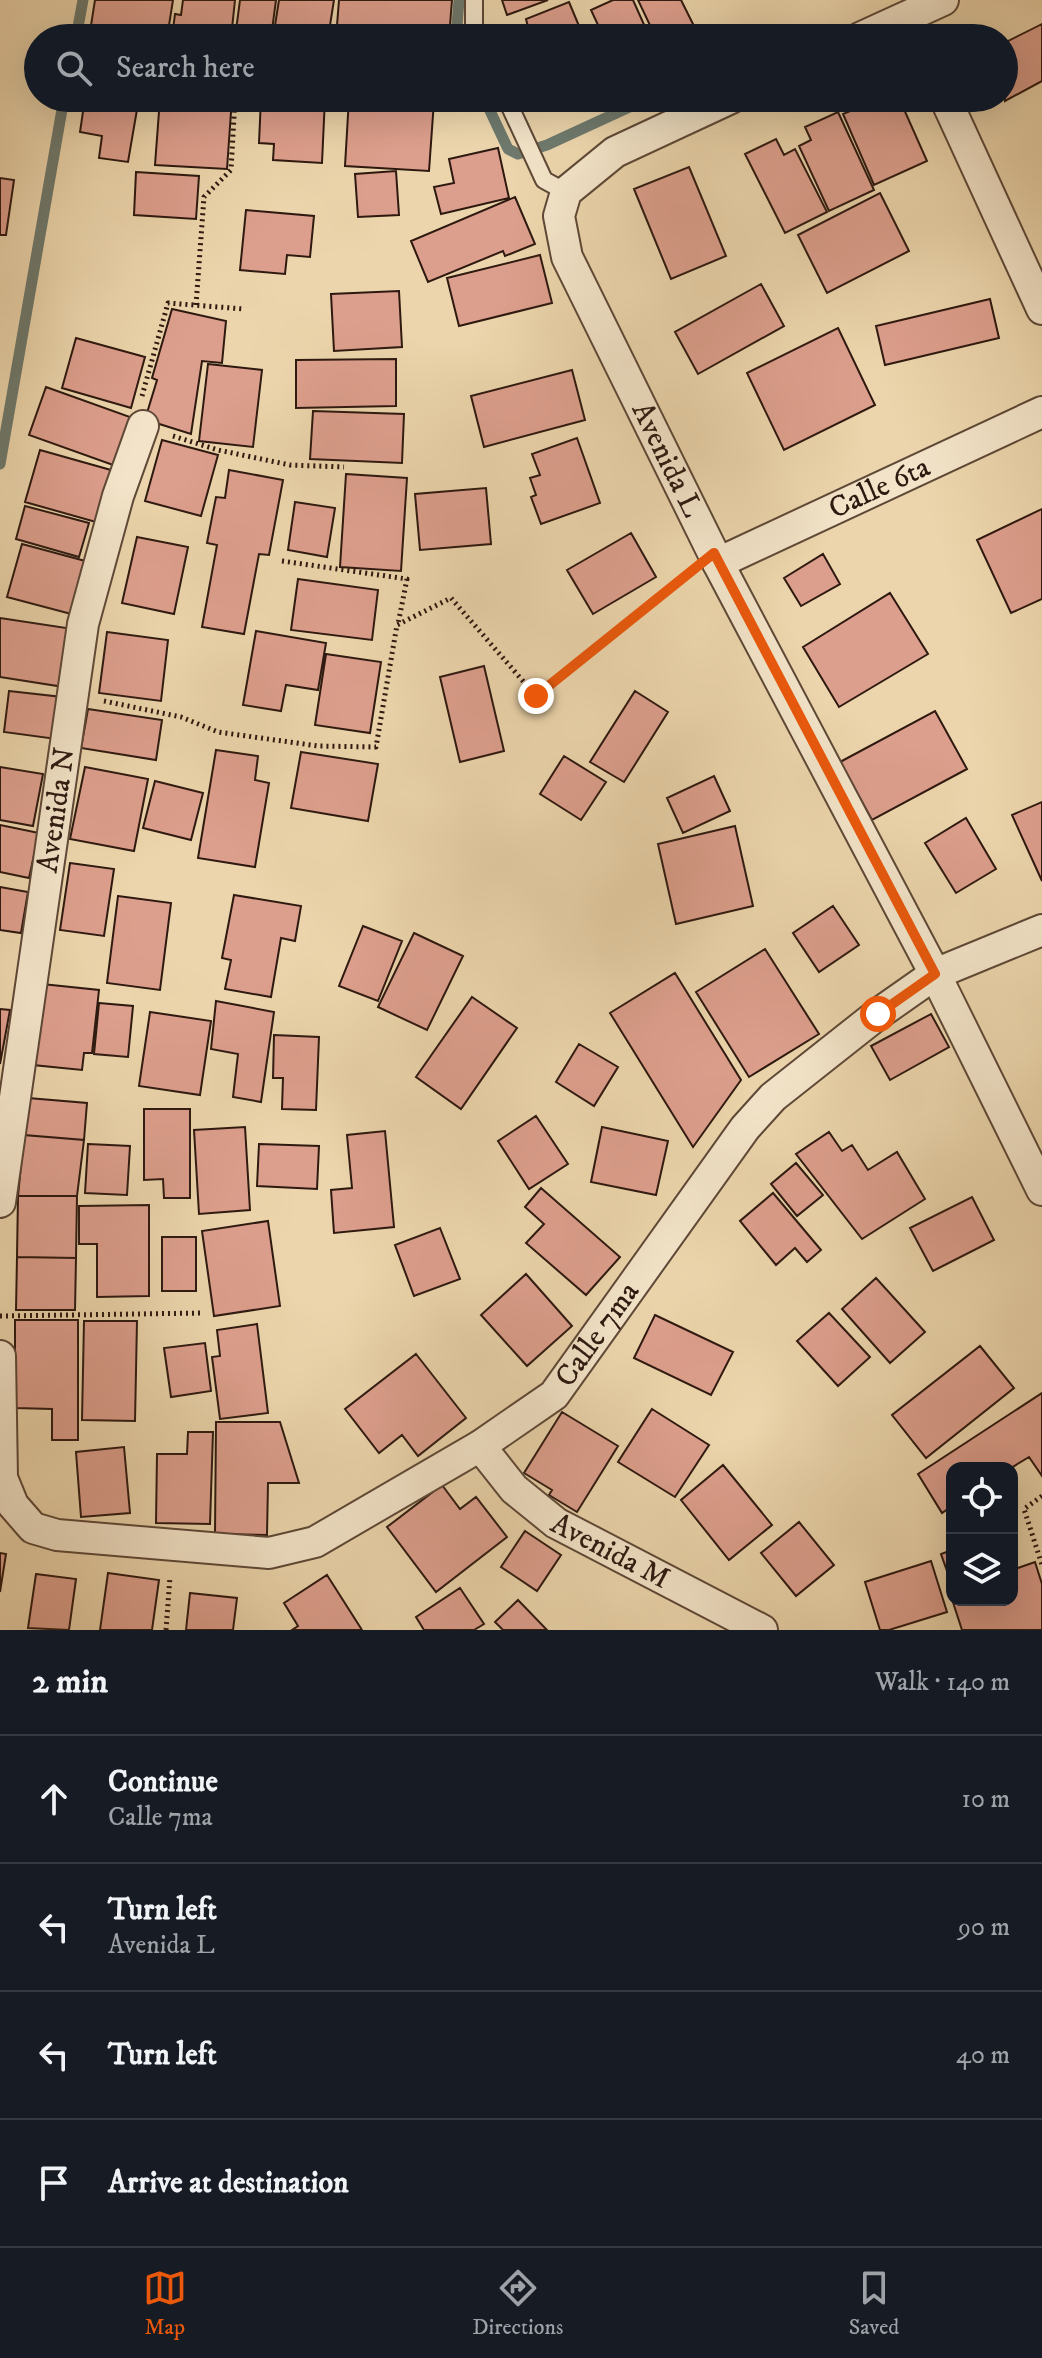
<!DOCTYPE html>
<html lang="en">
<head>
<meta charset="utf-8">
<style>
  body { margin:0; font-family:"IM FELL DW Pica",serif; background:#20242c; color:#f1f3f6 }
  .controls { position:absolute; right:24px; bottom:24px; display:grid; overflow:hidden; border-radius:16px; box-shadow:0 8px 32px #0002 }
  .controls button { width:72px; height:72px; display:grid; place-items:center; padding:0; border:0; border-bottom:2px solid #363941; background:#171b24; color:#f1f3f6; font:40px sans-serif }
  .stop { position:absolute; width:24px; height:24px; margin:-18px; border:6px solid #ea580c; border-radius:50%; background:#fff }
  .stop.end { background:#ea580c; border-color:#fff; box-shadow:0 2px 8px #0008 }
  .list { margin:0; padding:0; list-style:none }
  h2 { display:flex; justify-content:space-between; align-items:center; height:104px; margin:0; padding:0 32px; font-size:34px }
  h2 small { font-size:26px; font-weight:400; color:#9ea1a6 }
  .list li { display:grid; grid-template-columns:52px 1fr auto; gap:24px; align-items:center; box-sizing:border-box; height:128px; padding:0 32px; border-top:2px solid #363941 }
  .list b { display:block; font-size:30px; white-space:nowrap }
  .list p { margin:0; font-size:26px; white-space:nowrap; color:#9ea1a6 }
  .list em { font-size:26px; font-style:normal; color:#9ea1a6 }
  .icon { flex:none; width:44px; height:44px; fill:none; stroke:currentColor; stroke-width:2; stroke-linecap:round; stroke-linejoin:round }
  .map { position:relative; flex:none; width:1042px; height:1630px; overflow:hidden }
  .search { position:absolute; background:#171b24; box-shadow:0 8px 32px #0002; left:24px; right:24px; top:24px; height:88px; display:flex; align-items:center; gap:20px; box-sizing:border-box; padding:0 28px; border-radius:44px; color:#9ea1a6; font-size:30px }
  .sheet { height:616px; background:#171b24 }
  nav { display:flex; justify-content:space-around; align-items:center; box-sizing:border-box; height:112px; border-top:2px solid #363941; background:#171b24; font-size:22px; color:#9ea1a6 }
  nav a { display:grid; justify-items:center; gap:4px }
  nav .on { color:#ea580c }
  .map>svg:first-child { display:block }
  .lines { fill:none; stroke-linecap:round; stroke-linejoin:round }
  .stream { stroke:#6e796d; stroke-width:11 }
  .building { fill:#dd9f8d; stroke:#2e1910; stroke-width:2 }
  .service-casing { stroke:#5e4837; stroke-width:20 }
  .minor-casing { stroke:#5e4837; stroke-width:34 }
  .path { stroke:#2e1910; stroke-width:5; stroke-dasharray:2 4; stroke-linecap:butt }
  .service { stroke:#f3e4c9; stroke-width:16 }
  .minor { stroke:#f3e4c9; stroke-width:30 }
  .route { stroke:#ea580c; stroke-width:10 }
  .labels { text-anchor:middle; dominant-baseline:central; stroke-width:6; stroke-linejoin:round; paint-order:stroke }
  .street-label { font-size:30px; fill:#2e1910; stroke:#f3e4c9 }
</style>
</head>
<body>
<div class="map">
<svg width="1042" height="1630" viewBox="0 0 1042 1630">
  <rect width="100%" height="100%" fill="#ecd5ac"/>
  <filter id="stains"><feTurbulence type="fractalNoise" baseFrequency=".0025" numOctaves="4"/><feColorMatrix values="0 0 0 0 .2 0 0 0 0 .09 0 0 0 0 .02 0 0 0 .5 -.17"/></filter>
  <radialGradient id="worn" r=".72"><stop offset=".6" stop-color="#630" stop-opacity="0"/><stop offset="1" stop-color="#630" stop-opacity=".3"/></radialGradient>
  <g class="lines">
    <path class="stream" d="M76,38l7,-38
      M456,38l3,-38
      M484,98l24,51 10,5 29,-9 102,-47
      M0,464l64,-366"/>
  </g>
  <path class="building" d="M95,0h78l-6,38h-78z
    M183,0h52l-4,38h-59l3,-24 6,1z
    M240,0h36l-5,38h-36z
    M279,0h55l-6,38h-55z
    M339,0h113l-3,38h-113z
    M502,0h46l-41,15z
    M613,0h20l17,38h-46l-13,-28z
    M638,0h43l19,38h-44z
    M569,2l15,36h-80l24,-11 -2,-8z
    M1042,24v57l-37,20 -1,-58z
    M85,98h54l-11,64 -29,-4 3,-22 -22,-4z
    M160,98h72l-5,71 -72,-4z
    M261,98h64l-3,65 -49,-3 1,-16 -15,-1z
    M349,98l85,3 -5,70 -84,-5z
    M881,98h18l28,63 -53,24 -31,-71z
    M838,112l36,78 -45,21 -30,-65 12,-6 -6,-13z
    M776,139l8,16 11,-6 32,63 -42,21 -40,-79z
    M498,148l11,50 -68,16 -7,-27 20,-4 -5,-24z
    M689,167l37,89 -55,23 -37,-90z
    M396,171l3,44 -41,2 -3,-43z
    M136,172l63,4 -3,43 -62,-4z
    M0,178l14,2 -8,55h-6z
    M880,193l29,58 -82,42 -29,-58z
    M515,197l20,47 -30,12 -2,-5 -75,31 -17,-41z
    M246,210l68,6 -4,41 -23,-2 -2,19 -45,-4z
    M540,255l12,48 -93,23 -12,-48z
    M761,284l23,42 -86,48 -23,-42z
    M399,291l3,56 -68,4 -3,-57z
    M990,299l9,39 -114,27 -9,-39z
    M172,309l54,12 -4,42 -20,-2 -11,73 -38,-12 2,-6 -8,-3 10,-33 -5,-2z
    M838,328l37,77 -91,45 -37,-77z
    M76,338l69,19 -14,51 -69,-20z
    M396,359v47l-100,2v-48z
    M208,364l54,6 -9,77 -54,-6z
    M572,370l13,50 -101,27 -13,-51z
    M46,387l84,30 -17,48 -84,-30z
    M313,411l91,3 -2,49 -92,-4z
    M577,438l23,65 -59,21 -10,-27 5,-2 -6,-17 10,-3 -8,-21z
    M162,440l56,15 -17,61 -56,-15z
    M40,450l78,22 -15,52 -78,-22z
    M229,470l54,10 -14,75 -10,-1 -15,80 -42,-7 15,-82 -10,-2 9,-46 9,1z
    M346,474l61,4 -6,93 -61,-4z
    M486,488l5,56 -71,6 -5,-56z
    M295,502l40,6 -8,49 -39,-7z
    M25,506l64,17 -10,34 -63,-18z
    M1042,509v90l-31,14 -34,-73z
    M631,533l25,44 -63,37 -26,-44z
    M137,537l51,10 -14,67 -52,-11z
    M22,544l67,18 -14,53 -68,-18z
    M823,554l17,30 -39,22 -17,-28z
    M298,579l80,11 -6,50 -81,-10z
    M890,593l38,61 -89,53 -36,-60z
    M0,618l73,11 -9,58 -64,-10z
    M256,631l70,12 -8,47 -32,-5 -5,26 -38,-6z
    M107,632l61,8 -7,61 -62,-8z
    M326,654l55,8 -11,71 -55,-8z
    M484,666l20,85 -44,11 -20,-85z
    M9,691l53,6 -6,42 -52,-7z
    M635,691l33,21 -44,70 -34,-20z
    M88,709l74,11 -6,40 -75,-12z
    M935,711l32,58 -95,51 -32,-58z
    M216,750l42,6 -3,24 14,3 -14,84 -57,-9z
    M301,752l77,12 -10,57 -77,-13z
    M564,756l42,26 -25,38 -41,-26z
    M0,767l43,7 -10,52 -33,-6z
    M85,767l63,12 -14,72 -64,-12z
    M714,776l16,35 -47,22 -16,-35z
    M155,781l48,12 -12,47 -48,-12z
    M1042,802v79l-30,-66z
    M966,818l30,51 -40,24 -31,-50z
    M0,825l39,8 -10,45 -29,-6z
    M735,826l18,80 -77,18 -18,-80z
    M70,863l44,6 -10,67 -44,-6z
    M0,887l28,5 -7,41 -21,-3z
    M234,895l67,11 -6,35 -14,-3 -10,59 -46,-8 6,-29 -9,-2z
    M118,896l53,7 -11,87 -53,-7z
    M833,906l26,39 -40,27 -26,-39z
    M363,926l39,15 -24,60 -39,-15z
    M414,933l49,23 -36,74 -49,-23z
    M765,949l54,85 -70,43 -53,-85z
    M675,973l66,107 -48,67 -83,-134z
    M42,984l57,6 -7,63h-8l-2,17 -49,-5z
    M472,997l45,31 -56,81 -45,-32z
    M216,1001l58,11 -13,90 -28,-5 5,-43 -27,-5z
    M99,1003l34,3 -5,51 -34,-3z
    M0,1009l10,1 -10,54z
    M150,1012l61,9 -11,74 -61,-9z
    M931,1014l18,33 -59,33 -19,-34z
    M274,1035l45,2 -3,73 -34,-1 1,-31h-10z
    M579,1044l39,23 -24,39 -38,-24z
    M28,1098l59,5 -3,37 -60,-5z
    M144,1109h46v89h-26l-1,-19 -19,1z
    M536,1116l32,48 -39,25 -31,-48z
    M245,1127l5,83 -51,4 -5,-84z
    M602,1127l66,14 -12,54 -65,-13z
    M385,1131l9,96 -60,6 -3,-43 21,-2 -5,-53z
    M829,1132l13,19 10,-6 16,25 29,-18 28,47 -63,40 -66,-85z
    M24,1135l60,5 -7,56h-59z
    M88,1144l42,2 -3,49 -42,-2z
    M259,1144l60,2 -2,43 -60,-3z
    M796,1163l27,32 -26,21 -26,-32z
    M541,1188l79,69 -34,38 -60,-52 18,-19 -19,-17z
    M773,1193l48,57 -14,12 -12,-14 -19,17 -36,-44z
    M18,1196h59l-1,62 -59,-1z
    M972,1197l22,43 -61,31 -23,-43z
    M149,1205v91l-52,1v-53h-18v-38z
    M268,1221l12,85 -66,10 -12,-85z
    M440,1228l20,51 -46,17 -19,-51z
    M162,1237h34v54h-34z
    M17,1257l59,1 -1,52h-59z
    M526,1274l46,52 -45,40 -46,-51z
    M876,1278l49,54 -35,31 -48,-54z
    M829,1313l41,44 -32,29 -41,-45z
    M655,1315l78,37 -22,43 -77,-37z
    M15,1320h63v120h-26v-31l-37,-1z
    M84,1321h53l-2,100 -53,-1z
    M257,1324l11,89 -48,6 -8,-62 8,-1 -3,-26z
    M205,1343l6,48 -40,6 -7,-49z
    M980,1346l34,42 -88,70 -34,-43z
    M416,1354l50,64 -48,38 -16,-21 -23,18 -34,-44z
    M1042,1393v83l-13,-19 -18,11h-59v38l-10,7 -24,-39z
    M652,1409l57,36 -34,52 -57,-35z
    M562,1412l56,34 -41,66 -28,-17 3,-5 -28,-17z
    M216,1422h64l19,61h-31l-1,52 -52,-1z
    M188,1432h25l-3,92 -54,-1 1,-69h30z
    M124,1447l6,66 -49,4 -5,-65z
    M723,1465l49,60 -43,35 -48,-60z
    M442,1485l18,24 16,-12 31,40 -71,55 -49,-65z
    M799,1522l35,43 -38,31 -35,-43z
    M525,1531l36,24 -24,36 -36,-24z
    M952,1550v35l-11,-31z
    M0,1553l6,1 -6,38z
    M931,1561l16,51 -58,18h-9l-15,-48z
    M1035,1562l7,22v46h-80l-13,-40 3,-1v11h60v-30z
    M108,1573l51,7 -7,50h-52z
    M36,1574l40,5 -7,51 -41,-2z
    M327,1575l35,55h-70l6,-4 -14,-23z
    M460,1588l24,36 -10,6h-50l-8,-13z
    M190,1593l47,5 -4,32h-47z
    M518,1600l29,30h-44l-8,-8z"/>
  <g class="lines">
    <g class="service-casing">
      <path id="service" d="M474,0v28l5,10
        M506,98l38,82 22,12"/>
    </g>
    <g class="minor-casing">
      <g id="minor">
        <path d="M860,38l83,-38"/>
        <path id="s1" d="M731,98l-116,54 -49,40 -7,24 8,41 151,306 217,411 107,216"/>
        <path d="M945,98l97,211"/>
        <path id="s2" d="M718,563l324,-151"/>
        <path id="s3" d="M0,1202l83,-578 35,-128 25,-70"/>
        <path id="s4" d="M0,1356l2,122 11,27 20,23 24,7 212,18 46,-11 165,-96 74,-51 191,-267 28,-31 105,-83 57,-40 107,-44"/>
        <path id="s5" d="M480,1446l34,43 42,34 206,107"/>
      </g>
    </g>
    <path class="path" d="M196,305l8,-108 27,-27 4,-72
      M142,396l26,-93 76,6
      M173,436l45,14 72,15 54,2
      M282,561l125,18 -9,45
      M104,701l77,16 37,15 100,14 58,1 21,-122 54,-27 85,98 152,-122
      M0,1316l204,-3
      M1042,1496l-18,13 18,56
      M166,1630l4,-53"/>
    <use href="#service" class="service"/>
    <use href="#minor" class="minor"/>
  </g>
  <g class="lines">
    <path class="route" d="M536,696l178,-143 221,421 -57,40"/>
  </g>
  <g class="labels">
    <g class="street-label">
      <text stroke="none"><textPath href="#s1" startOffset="484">Avenida L</textPath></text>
      <text stroke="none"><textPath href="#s2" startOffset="178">Calle 6ta</textPath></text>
      <text stroke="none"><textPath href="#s3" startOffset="396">Avenida N</textPath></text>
      <text stroke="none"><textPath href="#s4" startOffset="822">Calle 7ma</textPath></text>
      <text stroke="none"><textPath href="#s5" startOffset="170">Avenida M</textPath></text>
    </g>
  </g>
  <rect width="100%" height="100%" filter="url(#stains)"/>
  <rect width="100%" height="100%" fill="url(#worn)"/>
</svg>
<div class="controls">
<button><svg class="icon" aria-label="locate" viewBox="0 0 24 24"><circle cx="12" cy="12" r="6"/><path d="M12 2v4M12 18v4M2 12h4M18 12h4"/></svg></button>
<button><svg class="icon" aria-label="layers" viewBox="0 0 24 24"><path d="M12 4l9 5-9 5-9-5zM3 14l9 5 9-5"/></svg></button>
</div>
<div class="stop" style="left:878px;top:1014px"></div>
<div class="stop end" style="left:536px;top:696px"></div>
<div class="search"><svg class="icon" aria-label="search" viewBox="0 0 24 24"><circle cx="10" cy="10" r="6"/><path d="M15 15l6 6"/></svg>Search here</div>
</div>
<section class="sheet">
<h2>2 min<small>Walk · 140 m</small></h2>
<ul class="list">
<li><svg class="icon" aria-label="ahead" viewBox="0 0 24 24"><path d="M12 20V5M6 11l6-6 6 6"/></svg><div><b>Continue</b><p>Calle 7ma</p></div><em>10 m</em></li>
<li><svg class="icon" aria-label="left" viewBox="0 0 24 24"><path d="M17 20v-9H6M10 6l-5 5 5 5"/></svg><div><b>Turn left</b><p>Avenida L</p></div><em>90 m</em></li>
<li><svg class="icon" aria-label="left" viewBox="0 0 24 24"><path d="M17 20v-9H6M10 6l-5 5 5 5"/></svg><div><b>Turn left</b></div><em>40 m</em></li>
<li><svg class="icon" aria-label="arrive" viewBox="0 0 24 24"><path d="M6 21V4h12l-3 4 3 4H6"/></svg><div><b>Arrive at destination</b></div></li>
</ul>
</section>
<nav>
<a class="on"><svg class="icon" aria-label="map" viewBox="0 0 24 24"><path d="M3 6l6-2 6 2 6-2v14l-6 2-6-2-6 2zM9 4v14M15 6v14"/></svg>Map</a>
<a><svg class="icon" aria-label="directions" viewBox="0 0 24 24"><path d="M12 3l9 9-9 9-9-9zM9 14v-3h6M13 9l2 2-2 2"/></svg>Directions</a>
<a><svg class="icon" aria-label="saved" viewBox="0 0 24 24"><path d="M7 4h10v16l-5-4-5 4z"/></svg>Saved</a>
</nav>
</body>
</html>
